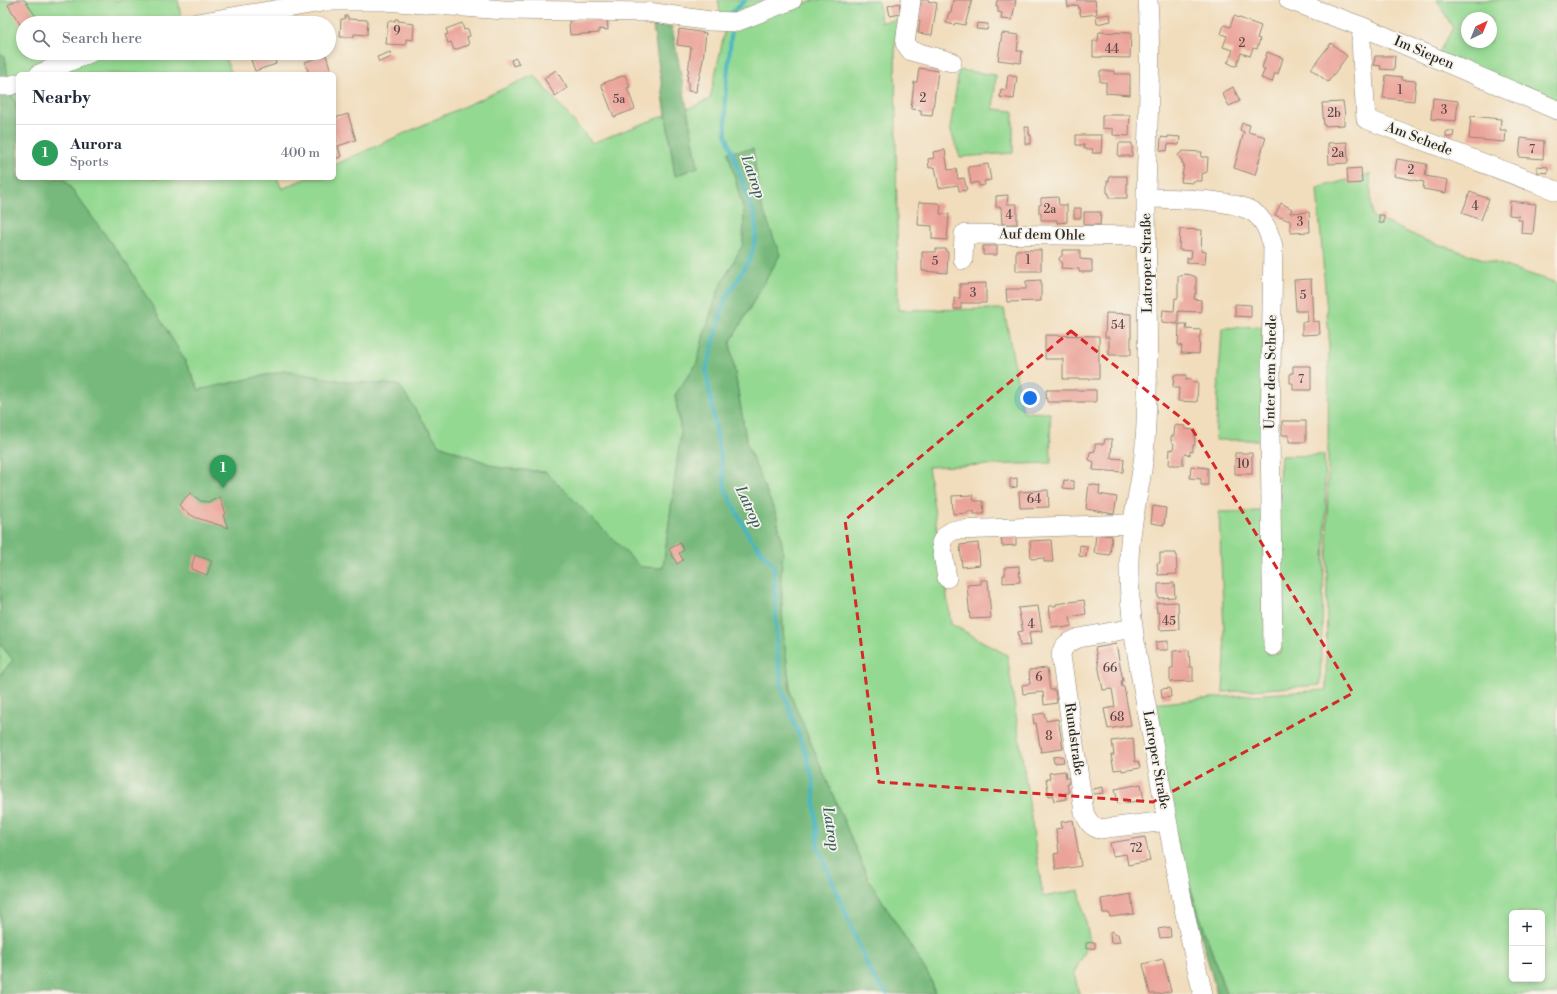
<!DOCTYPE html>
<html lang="en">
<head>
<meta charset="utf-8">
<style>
  body { margin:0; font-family:"Libre Bodoni",serif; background:#f6f6f7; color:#1f2937 }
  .controls { position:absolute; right:12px; bottom:12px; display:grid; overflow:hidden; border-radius:6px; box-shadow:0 2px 6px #0003 }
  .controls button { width:36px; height:36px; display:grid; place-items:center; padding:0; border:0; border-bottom:1px solid #e0e1e3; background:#fff; color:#1f2937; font:20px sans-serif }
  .compass { position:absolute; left:1461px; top:12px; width:36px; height:36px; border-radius:50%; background:#fff; box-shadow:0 2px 6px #0003; rotate:43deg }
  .you { position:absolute; left:1030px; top:398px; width:14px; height:14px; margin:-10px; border:3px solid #fff; border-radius:50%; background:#1a73e8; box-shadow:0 0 0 6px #1a73e833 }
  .badge { display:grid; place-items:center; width:26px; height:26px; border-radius:50%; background:#d1495b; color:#fff; font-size:13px; font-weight:700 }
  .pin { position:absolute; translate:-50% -33px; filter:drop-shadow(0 1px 2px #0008) }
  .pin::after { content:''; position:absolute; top:21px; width:14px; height:12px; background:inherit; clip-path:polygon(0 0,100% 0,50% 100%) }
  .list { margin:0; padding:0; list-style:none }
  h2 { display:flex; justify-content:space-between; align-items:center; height:52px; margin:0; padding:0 16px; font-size:17px }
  h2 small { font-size:13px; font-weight:400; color:#747a83 }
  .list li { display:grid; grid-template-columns:26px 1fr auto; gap:12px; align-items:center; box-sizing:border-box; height:56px; padding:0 16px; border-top:1px solid #e0e1e3 }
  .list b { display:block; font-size:15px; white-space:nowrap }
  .list p { margin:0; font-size:13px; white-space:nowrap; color:#747a83 }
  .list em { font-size:13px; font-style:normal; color:#747a83 }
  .icon { flex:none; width:22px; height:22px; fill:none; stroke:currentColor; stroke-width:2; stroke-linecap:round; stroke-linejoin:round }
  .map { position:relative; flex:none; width:1557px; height:994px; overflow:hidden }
  .search { position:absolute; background:#fff; box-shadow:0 2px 6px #0003; left:16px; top:16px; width:320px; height:44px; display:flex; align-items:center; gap:10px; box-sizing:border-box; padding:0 14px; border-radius:22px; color:#747a83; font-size:15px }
  .panel { position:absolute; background:#fff; box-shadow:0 2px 6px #0003; left:16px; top:72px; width:320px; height:108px; border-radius:6px }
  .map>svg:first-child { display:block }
  .green { fill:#94d992; stroke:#60825e; fill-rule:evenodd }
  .forest { fill:#77b97c; stroke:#517254 }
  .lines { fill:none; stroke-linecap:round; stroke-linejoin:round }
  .stream { stroke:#48b6c2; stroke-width:4 }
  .building { fill:#eba399 }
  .minor-casing { stroke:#8e8474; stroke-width:20 }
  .minor { stroke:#fff; stroke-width:19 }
  .marked { fill:none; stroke:#d62828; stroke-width:3; stroke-dasharray:8 5; stroke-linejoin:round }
  .labels { text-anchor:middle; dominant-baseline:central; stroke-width:3.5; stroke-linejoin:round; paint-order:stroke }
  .number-label { font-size:12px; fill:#5b4946 }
  .street-label { font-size:14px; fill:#2b2b2b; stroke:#f7f3e8 }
  .water-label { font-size:15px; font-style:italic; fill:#355c60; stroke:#f7f3e8 }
</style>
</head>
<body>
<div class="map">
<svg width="1557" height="994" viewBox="0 0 1557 994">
  <rect width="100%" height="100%" fill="#f7f3e8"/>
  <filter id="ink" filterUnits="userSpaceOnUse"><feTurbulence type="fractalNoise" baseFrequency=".025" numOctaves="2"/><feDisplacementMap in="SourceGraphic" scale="8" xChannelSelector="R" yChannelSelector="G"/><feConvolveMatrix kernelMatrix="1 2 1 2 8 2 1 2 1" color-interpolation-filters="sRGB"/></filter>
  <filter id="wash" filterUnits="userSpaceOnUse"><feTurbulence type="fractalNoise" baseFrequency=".012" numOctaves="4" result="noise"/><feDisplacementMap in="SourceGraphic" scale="16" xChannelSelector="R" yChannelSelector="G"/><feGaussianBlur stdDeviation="0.9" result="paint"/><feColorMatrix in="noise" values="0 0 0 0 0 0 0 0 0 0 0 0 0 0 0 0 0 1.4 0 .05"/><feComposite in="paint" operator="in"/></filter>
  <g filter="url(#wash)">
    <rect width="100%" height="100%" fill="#f1ddbc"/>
    <path class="green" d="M0,0h178l4,23h-159v30h200l9,21h-214v36l-9,-24 -4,-30 -5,-2z
      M718,0h81l-1,5 17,-5h63l3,22 22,-3 -8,25 3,266 106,-1 19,103 27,1 1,50 -123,4 23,157 56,31 36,242 36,-7 11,52 -16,31 5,21h-144l-4,-15 -63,-101 -77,-182 -8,-66 -2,-55 2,-25 -6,-33 -30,-72 -17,-102 50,-88 -52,-103 16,60 -1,32 -24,45 -15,45 -7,29 -22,32 6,37 -18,136 -22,-1 -95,-95 -46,-4 -61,-23 -40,-60 -50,-3 -65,-11 -85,19 -16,-33 -55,-91 -63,-86 2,-2h210l5,11 24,-11h28v-13l200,-90 58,68 74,-28 9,60 23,-8 -11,-58 23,-10 14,-65z
      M1437,0h120v105l-118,-53 14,-24zM1467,18h24v24h-24z
      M959,70l37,5 -3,34 20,2v42l-53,4 -10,-28z
      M1370,174l2,42 53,24 132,43v711h-331l-47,-140 -27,-150 70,-7 104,-7 3,-353 -12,-149zM1512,913h30v66h-30z
      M1262,326l1,114h-48l7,-112z
      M1324,455l2,52 -6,178 -97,7 2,-36 -6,-144 44,-1 5,143 13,-1 -5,-142 5,-55z
      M0,644l13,16 -13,15z"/>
    <path class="forest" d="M653,26l19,1 26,140 -23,9z
      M0,54l5,2 4,30 9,24v68h49l-2,2 63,86 55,91 16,33 85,-19 65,11 50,3 40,60 61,23 46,4 95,95 22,1 18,-136 -6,-37 22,-32 7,-29 15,-45 24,-45 1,-32 -16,-60 25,-3 7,52 20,54 -50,88 17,102 30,72 6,33 -2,25 2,55 8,66 77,182 63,101 4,15h-935v-319l13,-15 -13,-16z
      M1179,854l47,140h-9z"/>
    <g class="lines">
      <path class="stream" d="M730,15l15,-15
        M732,27l-7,71 1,37 29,82 1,19 -5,21 -26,43 -19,70 20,121 24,47 24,28 3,85 6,41 23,62 7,26 5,67 54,129 15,18"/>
    </g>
    <g id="blocks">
      <path class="building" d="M16,0h9l15,23h-17v6l-15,-24z
        M921,0h8l-1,1 9,2 -5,32 -14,-2 2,-12 -3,-1z
        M953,0h19l-7,25 -10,-2 -1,2 -8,-2 3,-11 2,1z
        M997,0h19l-4,20 -11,-1 1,-6 -4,-1v-6h-2z
        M1067,0h28l2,14 -16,2 -3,-11 -10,2z
        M899,3l2,11 -11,2 -2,-10z
        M1110,14l1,7 -14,3 -1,-8z
        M345,16h3v3l20,1 -1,15 -13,-1v3h-14l1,-18h4z
        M1234,16l27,10 -4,12 3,1 -3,10 -4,-1 -3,8 -9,-3 -4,11 1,1 -4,1 -7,-4 2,-1 4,-11 -10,-3 4,-11 -6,-2 3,-9 6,2z
        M395,19h3v2l9,1v1l7,1 -1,16 -7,-1v6l-20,-1 2,-23h7z
        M607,19l1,11 -9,-1v4l-29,2 -1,-14z
        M462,23l2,7 4,-1 2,7 -3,1 2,8 -15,5 -3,-8 -3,1 -3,-8 3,-1 -2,-5z
        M977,23l11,1 -1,6 -11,-1z
        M679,29l27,4 -3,27 -5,23h-1l-1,9 -8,-1v-9h-1l4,-35 -14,-2z
        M1099,32l32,1 -1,25 -37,-1v-16h5z
        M1002,33l17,2 -2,16h5l-1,12 -23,-3z
        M1331,43l16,13 -19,26 -17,-13z
        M390,52l2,5 -13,5 -2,-5z
        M1267,52l16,6 -5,16 -3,-1 -3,9 -11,-4 4,-9 -3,-1z
        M253,53h20l3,11 -21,7 -4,-11 4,-1z
        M326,55l5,16 -9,3h-13l-4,-12z
        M1375,56h20l-1,14 -14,-1 1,-3 -7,-1z
        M516,58l3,6 -6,2 -2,-6z
        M919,68l19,3 -6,45 -11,-1v-5l-10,-1 3,-27h3z
        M556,70l11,18 -12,8 -11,-18z
        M1100,71h14v3h16v21l-24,-2v-11h-6z
        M625,75l5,12 -3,1 8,21 -21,8 -13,-33z
        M1008,75l9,2 -3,22 -14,-2 1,-8 5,1z
        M1386,75l16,2v3l14,1 -2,20 -31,-3z
        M1233,87l7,14 -11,5 -7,-13z
        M1433,98l25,3 -2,20 -25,-2z
        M1343,102l2,14h-1v9l-20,1 -2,-23z
        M348,114l8,26 -18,6 3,11 -7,2v-17h3l-3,-9v-15z
        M1102,115h28l-1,21 -16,-1v-6l-11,-1z
        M1471,116l30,3 -1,11h6l-1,12 -36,-3z
        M1242,123l8,2 -2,7 18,5 -11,38 -21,-7 10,-36 -4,-2z
        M1025,127h4v8h2v9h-6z
        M1446,131h8l-1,6h-7z
        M1076,135h26l-1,18h-9l1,-4h-9v-4h-8z
        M1168,136l12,1 -1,8 -11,-1 -1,7 -7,-1 1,-13 7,1z
        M1521,138l23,3 -1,18 -24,-2z
        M1347,142l1,21 -19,1 -1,-21z
        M1119,143h13v13h-14z
        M945,150l3,20 8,-1 2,10 6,-1 3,12 -8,1 -1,-6 -19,3 -4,-21 -6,1 -1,-9 6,-1 -1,-6z
        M1183,151l19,1 -1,5h7l-1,15 -5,2v7h-9v2l-12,-1 3,-18 -2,-1v-2l-4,-6z
        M1397,159l30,5 -2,12 23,4 -2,13 -23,-4 1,-7 -30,-6z
        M988,164l3,16 -7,1 1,4 -6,1 -1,-4 -7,2 -3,-17z
        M1537,166l11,1v6l-11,-1z
        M1361,168l1,15 -14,1 -1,-15z
        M1110,176h17v22h-18v-5h-2v-12h2z
        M1470,192l19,7 -8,21 -19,-7z
        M1008,195l-1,9h10v20h-15l-1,-17h-5v-11z
        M1058,197l1,8h8v17l-10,1v-3h-16v-7h-2v-8h2v-7z
        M1510,201l26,3 -3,30 -12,-1 1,-13h-4l1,-4 -10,-1z
        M919,202l19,1 3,2 -1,9h9l-2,26 -15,-1v-13l-14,-1z
        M1281,203l11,6 -2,4 19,-1 1,20 -19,1 -1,-13h-3l-12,-5z
        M1074,208h7v10h-7z
        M1084,212h17l-1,13h-16z
        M1379,215h5v8h-5z
        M1180,229l22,1 -1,21 5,1 -1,12 -18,-1v-5h4l1,-7 -13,-1z
        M983,246h14v9h-14z
        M936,249h10v3h2l-1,21 -25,-2v-19h14z
        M1016,250h25v21h-25z
        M1062,250h18v9l12,1v12h-13v-3l-18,-1 1,-6 -3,-2v-2l3,-2z
        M1184,274l7,1 5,2v17l-1,-1 -1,6 7,1v12l-23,-1v13l-16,-2 1,-12 11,1 1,-13h3v-22h4z
        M1311,279l2,43 6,-1 1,13 -18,1v-13h6l-1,-11h-11l-2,-31z
        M1041,280v21l-34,1 -1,-13h20v-8z
        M986,283v20h-25v6h-7v-11h6v-14z
        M1235,304l16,1v12l-16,-1z
        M1106,313l25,1v41h-22v-18h-4z
        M1179,324h8l-1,5 15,1 -1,6 -2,2 2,2 -1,14 -18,-1 1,-7 -4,-1z
        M1045,335l54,1v43h-36v-20h-18z
        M1293,366h18v24h-18v-7h-3v-10h3z
        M1174,375h12v5l4,-1 2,3h6l-1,20 -19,-1 1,-13h-6z
        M1046,390h50v12h-49z
        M1282,421h24v21h-17v-7h-7z
        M1175,425l10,1v3l9,1 1,15h-2v7l-3,-1v4l-4,-1 -3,3v8h-14l1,-16 3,1 1,-6 -3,-3v-4l3,-2z
        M1105,439h7l-1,19 13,1 -1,13 -30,-2 1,-8 -5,-2 1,-8 5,-1v-7h9z
        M1235,453h17v21h-17z
        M1191,466l17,2v17h-7v-6l-11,-1z
        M1017,478v9l-7,1v-9z
        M1064,480l10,1v8l-11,-1z
        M1089,484l11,2 -1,8 18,3 -3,17 -28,-5z
        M1048,490l1,17 -29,1 -1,-16z
        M190,493l11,8 8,1 11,-5 6,17 -3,1 5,13 -31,-10 -8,-4 -6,-5 -4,-4z
        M973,495l1,6h9l1,13h-10v-3h-6v2l-15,1 -1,-18z
        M1153,506l13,2 -2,17 -13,-2z
        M1001,533h15v12l-14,1z
        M1096,534l16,2 -2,19 -16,-2z
        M1051,540l2,22h-9v-4l-13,1 -1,-18z
        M680,543l4,7 -5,3 4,7 -6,4 -8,-15z
        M978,543l2,22 -18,2 -2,-22z
        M1080,545l7,1 -1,11 -7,-1z
        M1160,553h16l1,21 -19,1 -1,-12h3z
        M195,555l17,6 -5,14 -16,-6z
        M1019,566l1,16 -17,1v-8h2v-8z
        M981,580h7l3,38 -21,1 -3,-34 14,-1z
        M1174,583l1,14 -17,1v-14z
        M1084,600l2,14 -16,3 2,9 -12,2 -1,-2 -7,1 -3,-21h7v-2z
        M1178,602l1,27 -19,1 -1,-18 -2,1 -1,-10z
        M1038,606l4,25 -13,1 2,13 -11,1 -2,-14 5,-1 -5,-23z
        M1168,641v9h-12v-8z
        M1116,644l7,37h-2l1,6h2l7,38 -23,4 -4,-20 11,-2 -3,-18 -9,1 -8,-42z
        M1189,650l1,17h3v14l-23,1v-14h3v-17z
        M1047,668l3,22h5l2,13 -13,2 -1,-13 -20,2 -1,-9 8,-1 -1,-14z
        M1170,688l1,9 -9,1 -1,-9z
        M1044,713l2,8 12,-2 5,30 -22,3 -5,-29 -2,1 -1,-9z
        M1133,738l2,24 3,-1 2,7 -18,3v-2l-8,1 -3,-15h3l-2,-14z
        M1063,756l1,6 -10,1 -1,-6z
        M1065,771l1,7h3v5l-2,1 2,9h-4l1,6 -12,2 -1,-6 -4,1 -3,-17h4l-1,-6z
        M1141,784l3,16 -26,4 -3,-15z
        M1103,787l1,6 -10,1 -1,-5z
        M1073,820l8,46 -25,4 -2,-16 5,-1 -3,-24 6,-1 -1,-6z
        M1145,837l5,24 -22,4 -2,-11 -13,2 -3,-13z
        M1131,894l3,20 -24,3 -1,-4h-6l-2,-14z
        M1170,927l1,10 -11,1 -2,-9z
        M1113,931v3h5l2,8 -9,1 -1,-11z
        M1095,942v6l-9,1v-6z
        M1163,959l8,32 -12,3h-9l-7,-30z"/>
    </g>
  </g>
  <g filter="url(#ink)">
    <use href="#blocks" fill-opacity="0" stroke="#8e8474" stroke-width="1"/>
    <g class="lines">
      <g class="minor-casing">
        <path id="minor" d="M911,0l-6,43 6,8 41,11
          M1148,0c4,65 -1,131 -2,196 0,83 4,165 -1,247 -2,40 -16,79 -16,120 -1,58 13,117 23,174 16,86 30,172 51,257
          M1289,0l74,27 194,83
          M197,23l131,-22h57l119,9 144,2 62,9 26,1 56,-22
          M1363,27l-2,14 5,78 191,72
          M39,74l51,-21
          M0,86h9l9,-3
          M1146,198c28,1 85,0 107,14 12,8 16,21 20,34l-3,188 3,212
          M963,260l1,-26 183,2
          M947,578l-6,-35c3,-7 7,-11 14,-13l177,-6
          M1133,628l-54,10c-10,4 -17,7 -18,18l23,156c4,9 6,14 15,17l68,-8"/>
      </g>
      <use href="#minor" class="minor"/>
    </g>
  </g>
  <path class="marked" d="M1071,331l118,93 164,269 -200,109 -274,-20 -34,-262z"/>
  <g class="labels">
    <g class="number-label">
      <text x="397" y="31">9</text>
      <text x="1242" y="43">2</text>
      <text x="1112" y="49">44</text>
      <text x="1400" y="90">1</text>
      <text x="923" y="98">2</text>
      <text x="619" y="99">5a</text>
      <text x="1444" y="110">3</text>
      <text x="1334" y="113">2b</text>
      <text x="1532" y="149">7</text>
      <text x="1338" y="153">2a</text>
      <text x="1411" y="170">2</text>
      <text x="1475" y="206">4</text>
      <text x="1050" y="209">2a</text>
      <text x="1009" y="215">4</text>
      <text x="1300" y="222">3</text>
      <text x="1028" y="260">1</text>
      <text x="935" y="261">5</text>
      <text x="973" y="293">3</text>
      <text x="1303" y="295">5</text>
      <text x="1118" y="325">54</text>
      <text x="1301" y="379">7</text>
      <text x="1243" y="464">10</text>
      <text x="1034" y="499">64</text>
      <text x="1169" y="621">45</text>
      <text x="1031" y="624">4</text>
      <text x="1110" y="668">66</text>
      <text x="1039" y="677">6</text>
      <text x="1117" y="717">68</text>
      <text x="1049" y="736">8</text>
      <text x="1136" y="848">72</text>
    </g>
    <g class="street-label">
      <text transform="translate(1424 53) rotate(23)">Im Siepen</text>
      <text transform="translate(1419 139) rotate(21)">Am Schede</text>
      <text transform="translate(1042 235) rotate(1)">Auf dem Ohle</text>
      <text transform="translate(1147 263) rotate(-91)">Latroper Straße</text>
      <text transform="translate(1271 372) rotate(-89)">Unter dem Schede</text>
      <text transform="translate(1074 739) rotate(82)">Rundstraße</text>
      <text transform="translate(1156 760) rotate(80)">Latroper Straße</text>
    </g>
    <g class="water-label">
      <text transform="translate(753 177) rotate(70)">Latrop</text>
      <text transform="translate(749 507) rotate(65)">Latrop</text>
      <text transform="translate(831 829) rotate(81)">Latrop</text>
    </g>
  </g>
</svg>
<div class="controls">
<button>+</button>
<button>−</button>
</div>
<svg class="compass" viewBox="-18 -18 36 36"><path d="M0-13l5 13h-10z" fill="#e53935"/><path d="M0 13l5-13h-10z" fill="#747a83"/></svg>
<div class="you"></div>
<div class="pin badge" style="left:223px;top:488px;background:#2e9e5b">1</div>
<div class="search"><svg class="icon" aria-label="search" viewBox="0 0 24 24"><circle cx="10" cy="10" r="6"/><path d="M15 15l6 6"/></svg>Search here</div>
<section class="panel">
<h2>Nearby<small></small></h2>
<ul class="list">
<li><span class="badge" style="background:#2e9e5b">1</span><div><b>Aurora</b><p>Sports</p></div><em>400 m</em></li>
</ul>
</section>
</div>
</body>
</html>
